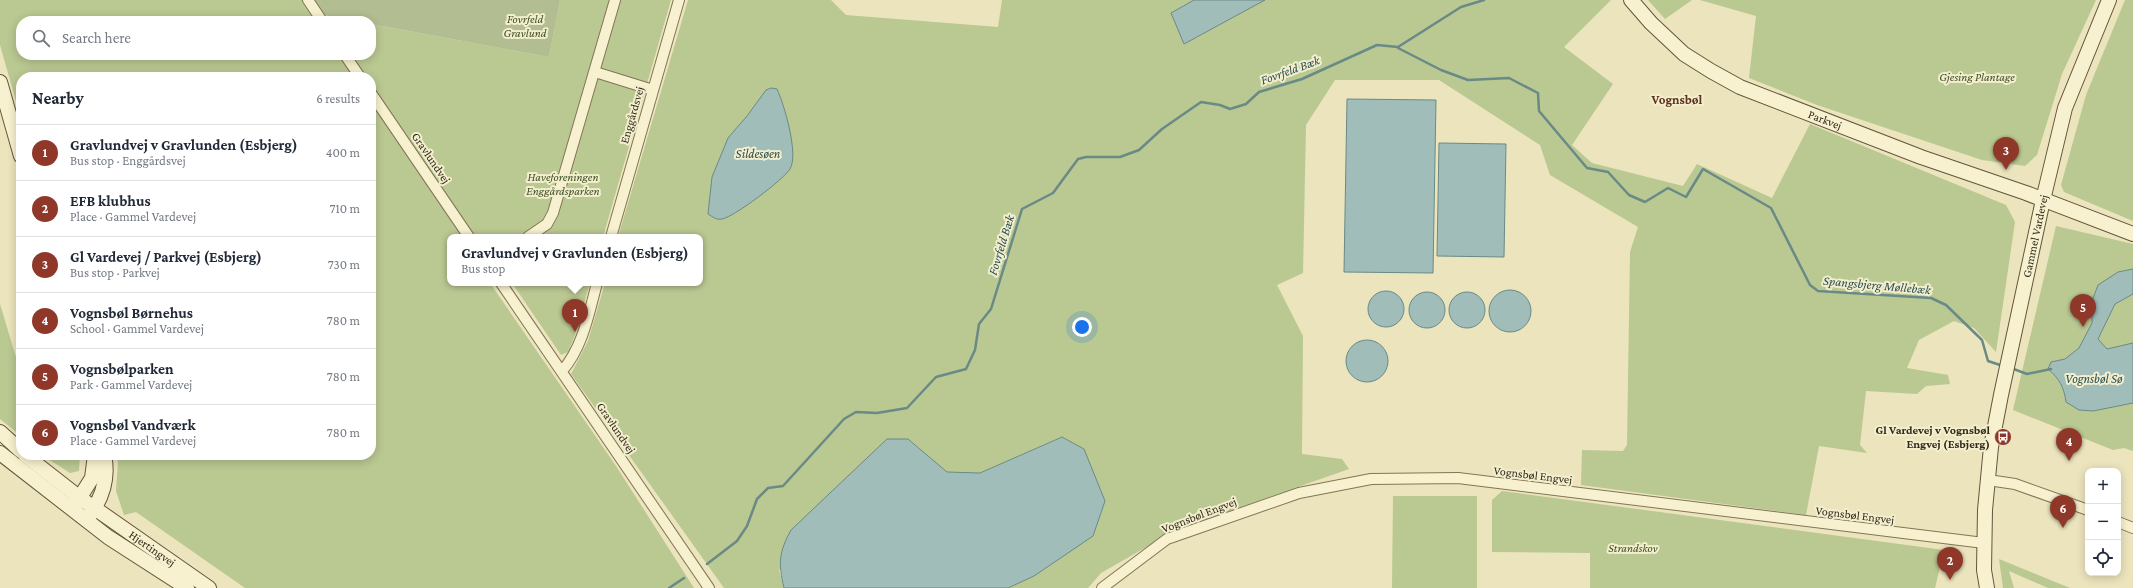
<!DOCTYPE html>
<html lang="en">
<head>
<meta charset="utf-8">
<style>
  body { margin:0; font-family:"Crimson Pro",serif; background:#f6f6f7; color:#1f2937 }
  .controls { position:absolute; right:12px; bottom:12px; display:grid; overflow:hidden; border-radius:8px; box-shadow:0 2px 10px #0003 }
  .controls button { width:36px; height:36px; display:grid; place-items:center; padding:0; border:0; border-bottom:1px solid #e0e1e3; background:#fff; color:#1f2937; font:20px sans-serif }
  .you { position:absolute; left:1082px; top:327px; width:14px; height:14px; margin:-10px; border:3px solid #fff; border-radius:50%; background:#1a73e8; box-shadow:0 0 0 6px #1a73e833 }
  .badge { display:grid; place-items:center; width:26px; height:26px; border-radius:50%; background:#8f382a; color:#fff; font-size:13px; font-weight:700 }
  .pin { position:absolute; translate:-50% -33px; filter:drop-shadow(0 1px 2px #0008) }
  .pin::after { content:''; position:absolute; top:21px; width:14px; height:12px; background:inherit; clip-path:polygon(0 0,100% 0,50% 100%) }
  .popup { position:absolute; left:447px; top:234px; width:256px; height:52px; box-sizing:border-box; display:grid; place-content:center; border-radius:8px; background:#fff; filter:drop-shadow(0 1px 3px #0005); font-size:13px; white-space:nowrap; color:#747a83 }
  .popup b { font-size:15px; color:#1f2937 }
  .popup::after { content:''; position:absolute; left:50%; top:100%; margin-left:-8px; border:8px solid transparent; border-top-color:#fff }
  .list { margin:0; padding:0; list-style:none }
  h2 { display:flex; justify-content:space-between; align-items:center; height:52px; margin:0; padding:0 16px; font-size:17px }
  h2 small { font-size:13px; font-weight:400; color:#747a83 }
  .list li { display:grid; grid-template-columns:26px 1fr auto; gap:12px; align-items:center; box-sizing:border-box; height:56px; padding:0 16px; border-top:1px solid #e0e1e3 }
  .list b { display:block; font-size:15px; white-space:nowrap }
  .list p { margin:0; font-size:13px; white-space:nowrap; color:#747a83 }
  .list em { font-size:13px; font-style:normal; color:#747a83 }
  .icon { flex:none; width:22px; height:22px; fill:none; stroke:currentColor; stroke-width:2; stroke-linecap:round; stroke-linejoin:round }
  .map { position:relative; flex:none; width:2133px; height:588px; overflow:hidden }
  .search { position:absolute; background:#fff; box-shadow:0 2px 10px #0003; left:16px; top:16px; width:360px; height:44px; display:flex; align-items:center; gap:10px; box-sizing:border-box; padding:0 14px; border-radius:16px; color:#747a83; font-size:15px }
  .panel { position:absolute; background:#fff; box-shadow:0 2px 10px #0003; left:16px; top:72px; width:360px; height:388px; border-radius:16px }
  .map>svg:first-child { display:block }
  .green { fill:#bac892 }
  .cemetery { fill:#b2bd92 }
  .water { fill:#a1bdb9; stroke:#698a86 }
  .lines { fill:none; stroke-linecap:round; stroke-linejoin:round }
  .stream { stroke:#698a86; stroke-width:2.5 }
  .street-casing { stroke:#827557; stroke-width:12 }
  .secondary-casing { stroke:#64553b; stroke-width:16 }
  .street { stroke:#f7f1d0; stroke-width:10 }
  .secondary { stroke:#f7f1d0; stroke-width:14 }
  .labels { text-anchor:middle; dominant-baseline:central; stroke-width:4; stroke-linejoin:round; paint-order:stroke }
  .park-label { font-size:12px; font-style:italic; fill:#3d4e23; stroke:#f3eecd }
  .street-label { font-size:12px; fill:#322a1b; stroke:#f3eecd }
  .poi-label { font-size:12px; font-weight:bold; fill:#322a1b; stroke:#f3eecd; text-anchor:end }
  .water-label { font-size:13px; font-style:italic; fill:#2b4f52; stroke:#f3eecd }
  .neighbourhood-label { font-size:13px; font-weight:bold; fill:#5d331d; stroke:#f3eecd }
</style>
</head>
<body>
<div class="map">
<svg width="2133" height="588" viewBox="0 0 2133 588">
  <rect width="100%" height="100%" fill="#ebe4bd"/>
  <path class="green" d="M0,0h300l9,12 46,9h-334v34h350v-31l178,33 11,-57h111l-68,237h-153v46h40l126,183 78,122h-449l-109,-76 -12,3 -8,-24 2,-29 -2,-7h255v-378h-350v42l-21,-74z
    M688,0h143l15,15 152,12 4,-27h609l-47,47 49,37 -41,61 20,18 91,23 14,-22 75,34 38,-74 196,81 9,17 -19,130 -22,-24 -20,-7 -35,19 -12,28 41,7 2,9 -24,2 -9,8 -51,-3 -6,54 7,8 -48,-7 -13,69 -225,-30 1,-35 41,1 4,-6 3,-193 8,-25 -88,-52 -10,-30 -101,-65h-104l-29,45 -3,148 -26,12 26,51 -1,118 40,5 7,10 -171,60 -77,44 -13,15h-80l26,-12 27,-139 -81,36 -33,-1 -39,-33 -129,131 5,18h-60l-153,-214 17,-33 17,-58h95v-46h-82z
    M1648,0h44l-27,19z
    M1700,0h396l-34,74 -25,81 -12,11 -43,-6 -165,-55 -68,-27 7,-62z
    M2125,0h8v221l-69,-29 -3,-7 25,-90z
    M2056,226l77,18v207l-9,-3 -11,2 -100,-40z
    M512,283h78l-15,52 -7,17 -7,3z
    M0,304l21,70v62l-21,-17z
    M42,455h38l-1,16 -9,2z
    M1502,491l442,59 -9,38h-345v-35l-98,-1v-52z
    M1393,496h84v92h-85z
    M1999,559l71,29h-22l-39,-17 5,17h-11z"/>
  <path class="cemetery" d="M300,0h260l-11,57 -178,-33v-3h-16l-46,-9z"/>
  <path class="water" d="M1194,0h71l-81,44 -13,-31z
    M771,88l6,1c7,15 22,65 13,80 -7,11 -56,48 -68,50 -6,1 -9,-2 -14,-5l4,-37 16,-39 19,-22 19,-26z
    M1347,99l89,1 -3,173 -89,-1z
    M1439,143l67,1 -2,113 -67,-1z
    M2133,269v25l-18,10 -17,35 9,10 26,-6v60l-40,8 -14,-1 -13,-8c-2,-15 -7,-24 -18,-33l3,-7 14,-3 14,-11 13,-25v-22l6,-16 20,-13z
    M1489 311a21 21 0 1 1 42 0a21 21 0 1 1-42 0Z
    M1368 309a18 18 0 1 1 36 0a18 18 0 1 1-36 0Z
    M1409 310a18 18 0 1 1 36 0a18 18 0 1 1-36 0Z
    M1449 310a18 18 0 1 1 36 0a18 18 0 1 1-36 0Z
    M1346 361a21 21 0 1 1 42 0a21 21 0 1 1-42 0Z
    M1062,437l22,12 21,52 -12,35 -59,40 -26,12h-224c-6,-25 -5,-36 7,-58l96,-91h21l39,33 33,1z"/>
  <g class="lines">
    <path class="stream" d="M1398,48l43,22 27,10 41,-2 29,15 1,18 48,57 21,4 21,23 16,7 23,-14 18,9 17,-28 68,39 39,77 8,6 113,7 15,7 36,35 6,21 15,5
      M2011,368l16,6 24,-5
      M707,564l30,-23 10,-15 10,-27 11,-11 15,-2 61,-67 12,-7 21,1 30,-5 29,-31 30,-8 9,-19 4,-26 12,-15 31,-100 31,-16 25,-34 8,-2h34l19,-7 23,-21 39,-27 19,3 10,4 16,-5 13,-12 43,-13 75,-34 21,2 63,-40 23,-7
      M669,588l15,-10"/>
    <g class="street-casing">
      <path id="street" d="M308,0l14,21
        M345,55l15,22
        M595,72l58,18
        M371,93l98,144
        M528,237l19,-13 6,-11 62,-213
        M611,237l68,-237
        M501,283l208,305
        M562,371c21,-24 27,-58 35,-88
        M1988,480l27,4 73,26
        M2118,522l15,6
        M1102,588l65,-49 132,-46 72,-14 87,-1 526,65"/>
    </g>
    <g class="secondary-casing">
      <g id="secondary">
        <path id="s1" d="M1631,0l20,23 33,31 27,17 29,16 181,70 105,36 107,41"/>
        <path d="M0,82l21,74"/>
        <path d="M0,432l21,19"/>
        <path d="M0,453l108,84 79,51"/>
        <path id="s2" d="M25,455l55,43 129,90"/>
        <path d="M75,505l17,-27 3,-23"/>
        <path d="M90,515c13,-18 19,-37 14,-60"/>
        <path id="s3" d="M1987,588l-3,-18 1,-60 6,-63 10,-52 42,-195 22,-92 44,-108"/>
      </g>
    </g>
    <use href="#street" class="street"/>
    <use href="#secondary" class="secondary"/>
  </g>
  <defs>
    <g id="bus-disc" transform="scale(0.9)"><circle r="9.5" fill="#8f382a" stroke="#f3eecd"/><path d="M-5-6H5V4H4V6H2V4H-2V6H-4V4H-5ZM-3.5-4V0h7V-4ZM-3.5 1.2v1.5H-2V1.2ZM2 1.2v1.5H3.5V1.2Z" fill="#fff"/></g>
  </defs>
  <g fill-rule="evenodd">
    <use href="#bus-disc" x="2003" y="437"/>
  </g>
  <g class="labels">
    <g class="park-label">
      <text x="525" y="19">Fovrfeld<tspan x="525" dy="14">Gravlund</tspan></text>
      <text x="1977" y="77">Gjesing Plantage</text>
      <text x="563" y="177">Haveforeningen<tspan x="563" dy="14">Enggårdsparken</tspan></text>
      <text x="1633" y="548">Strandskov</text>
    </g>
    <g class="street-label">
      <text transform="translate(632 115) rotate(-74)">Enggårdsvej</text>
      <text stroke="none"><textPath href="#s1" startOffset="232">Parkvej</textPath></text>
      <text transform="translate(431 158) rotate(56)">Gravlundvej</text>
      <text stroke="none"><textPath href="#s3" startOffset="357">Gammel Vardevej</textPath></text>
      <text transform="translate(616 428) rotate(56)">Gravlundvej</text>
      <text transform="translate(1533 475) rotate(7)">Vognsbøl Engvej</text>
      <text transform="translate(1199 515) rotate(-21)">Vognsbøl Engvej</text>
      <text transform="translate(1855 515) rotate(7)">Vognsbøl Engvej</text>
      <text stroke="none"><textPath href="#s2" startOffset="158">Hjertingvej</textPath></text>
    </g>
    <g class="poi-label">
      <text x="1990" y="430">Gl Vardevej v Vognsbøl<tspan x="1990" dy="14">Engvej (Esbjerg)</tspan></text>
    </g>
    <g class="water-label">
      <text transform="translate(1290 70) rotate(-20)">Fovrfeld Bæk</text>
      <text x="758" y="153">Sildesøen</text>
      <text transform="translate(1001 245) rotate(-73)">Fovrfeld Bæk</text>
      <text transform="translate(1877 285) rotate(5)">Spangsbjerg Møllebæk</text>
      <text x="2094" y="378">Vognsbøl Sø</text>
    </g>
    <g class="neighbourhood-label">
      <text x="1677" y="99">Vognsbøl</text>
    </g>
  </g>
</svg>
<div class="controls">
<button>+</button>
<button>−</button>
<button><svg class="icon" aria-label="locate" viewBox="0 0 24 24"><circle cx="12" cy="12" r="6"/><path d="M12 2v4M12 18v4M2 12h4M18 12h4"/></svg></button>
</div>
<div class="you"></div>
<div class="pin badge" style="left:575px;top:332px">1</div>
<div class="popup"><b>Gravlundvej v Gravlunden (Esbjerg)</b>Bus stop</div>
<div class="pin badge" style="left:1950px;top:580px">2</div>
<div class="pin badge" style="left:2006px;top:170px">3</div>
<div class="pin badge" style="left:2069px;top:461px">4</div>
<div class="pin badge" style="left:2083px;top:327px">5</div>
<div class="pin badge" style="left:2063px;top:528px">6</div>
<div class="search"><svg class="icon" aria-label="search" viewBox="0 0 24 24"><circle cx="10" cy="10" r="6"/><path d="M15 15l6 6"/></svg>Search here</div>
<section class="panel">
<h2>Nearby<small>6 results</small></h2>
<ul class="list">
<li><span class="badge">1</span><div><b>Gravlundvej v Gravlunden (Esbjerg)</b><p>Bus stop · Enggårdsvej</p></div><em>400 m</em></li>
<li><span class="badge">2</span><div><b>EFB klubhus</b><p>Place · Gammel Vardevej</p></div><em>710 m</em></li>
<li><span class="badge">3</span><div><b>Gl Vardevej / Parkvej (Esbjerg)</b><p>Bus stop · Parkvej</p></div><em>730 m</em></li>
<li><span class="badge">4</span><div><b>Vognsbøl Børnehus</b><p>School · Gammel Vardevej</p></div><em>780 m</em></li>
<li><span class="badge">5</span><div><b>Vognsbølparken</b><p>Park · Gammel Vardevej</p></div><em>780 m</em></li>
<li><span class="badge">6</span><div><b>Vognsbøl Vandværk</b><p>Place · Gammel Vardevej</p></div><em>780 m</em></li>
</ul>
</section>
</div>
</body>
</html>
